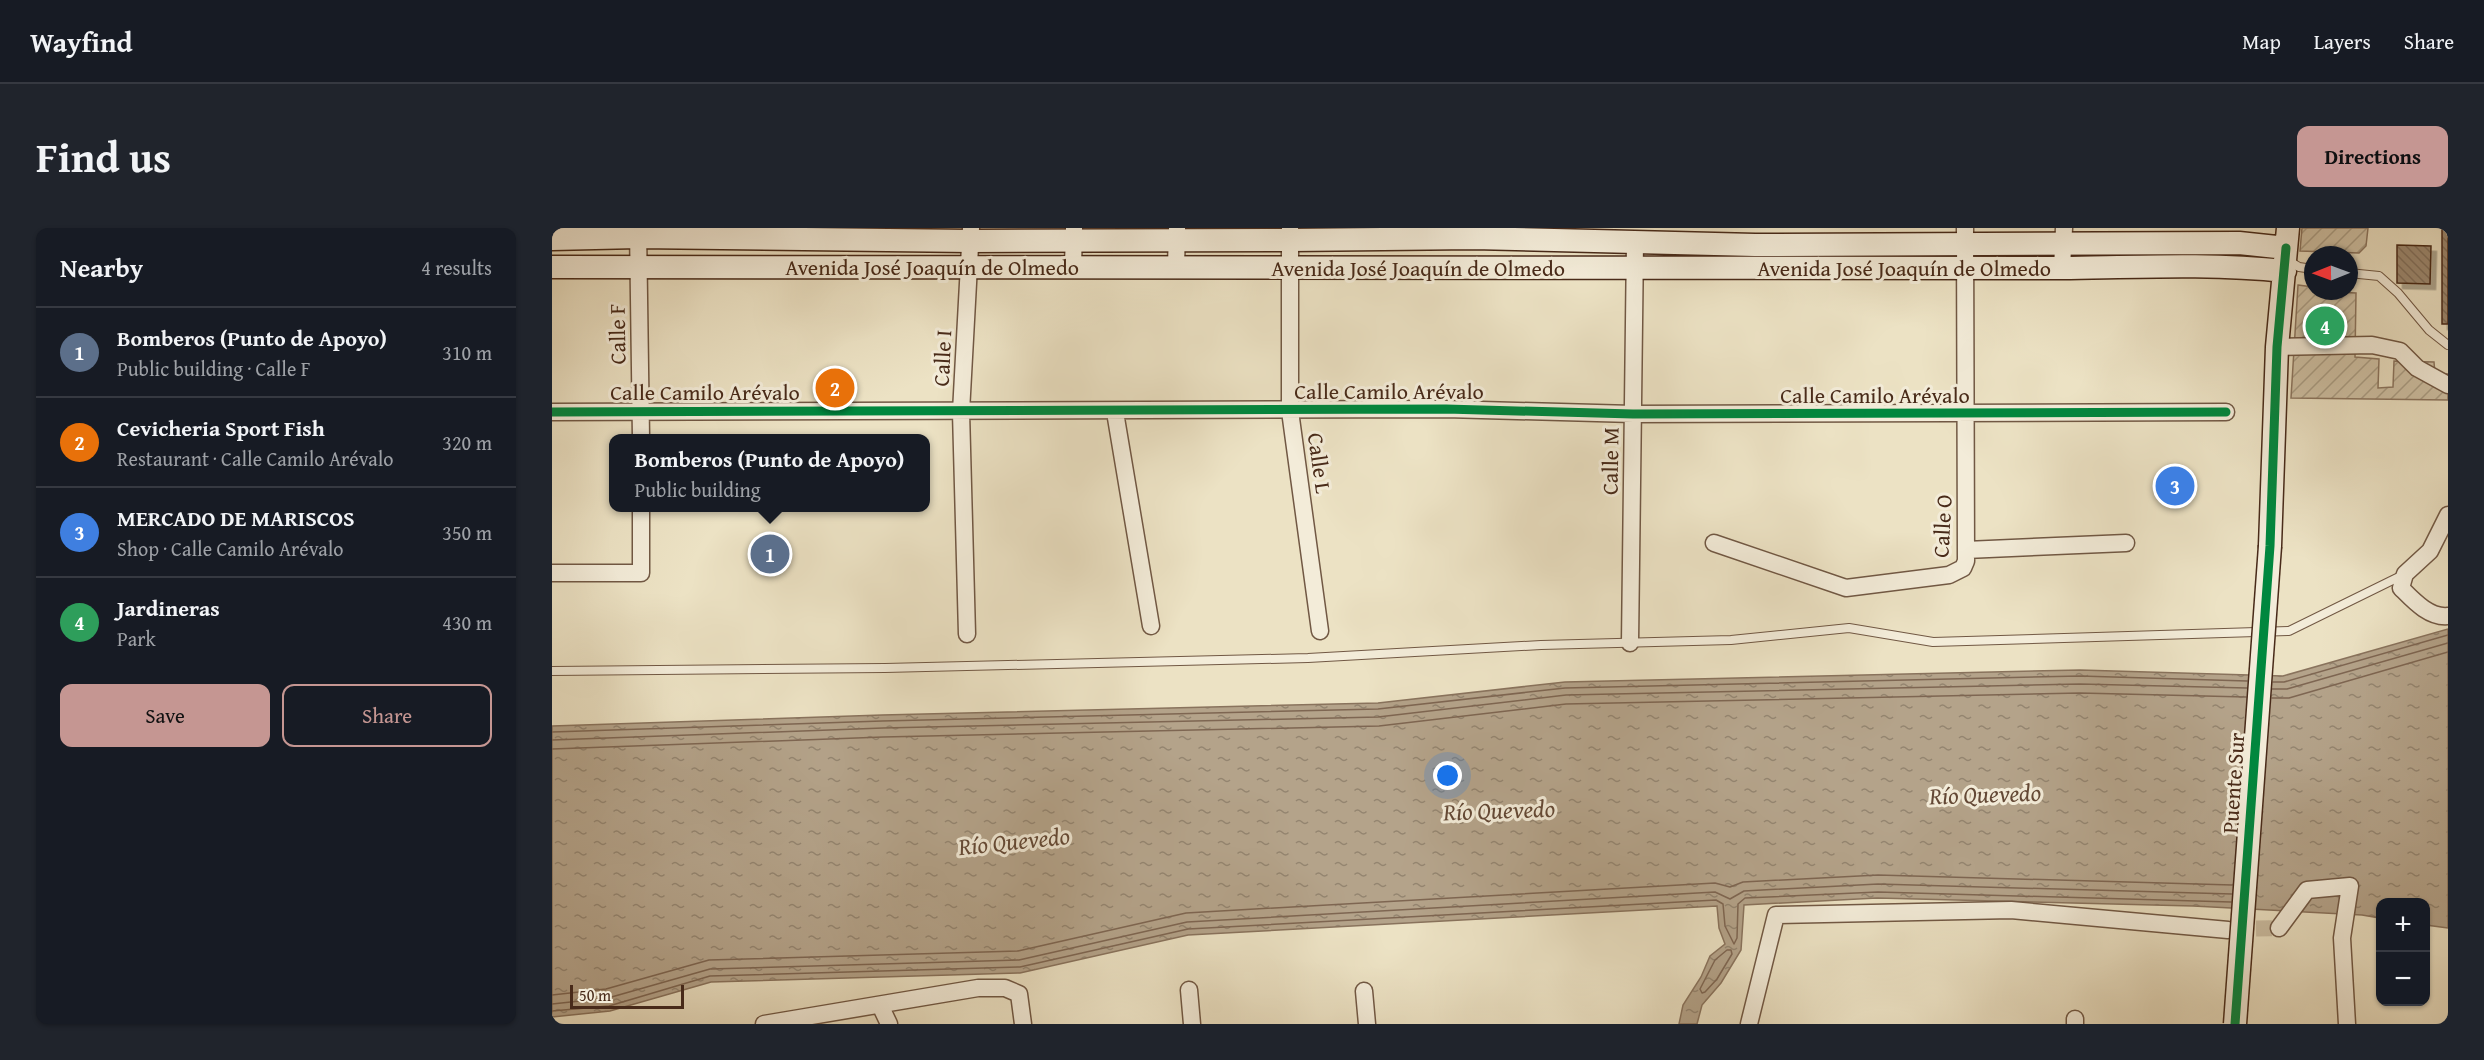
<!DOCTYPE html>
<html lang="en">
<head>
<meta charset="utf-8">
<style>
  body { margin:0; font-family:"Gentium Book Plus",serif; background:#20242c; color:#f1f3f6 }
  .controls { position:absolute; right:18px; bottom:18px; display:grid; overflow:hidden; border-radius:12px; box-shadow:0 2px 4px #0004 }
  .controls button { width:54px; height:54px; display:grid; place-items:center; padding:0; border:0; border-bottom:2px solid #363941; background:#171b24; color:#f1f3f6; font:30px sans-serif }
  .compass { position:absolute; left:1752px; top:18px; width:54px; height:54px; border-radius:50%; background:#171b24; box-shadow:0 2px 4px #0004; rotate:269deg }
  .scale { position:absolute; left:18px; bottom:15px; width:114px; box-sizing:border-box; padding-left:6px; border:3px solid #482a19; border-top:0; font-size:16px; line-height:21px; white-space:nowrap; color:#482a19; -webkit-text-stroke:4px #f3ecd9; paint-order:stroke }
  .you { position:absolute; left:896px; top:548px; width:21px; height:21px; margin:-15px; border:4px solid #fff; border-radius:50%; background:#1a73e8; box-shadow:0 0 0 9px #1a73e833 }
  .badge { display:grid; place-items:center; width:39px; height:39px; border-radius:50%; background:#c59692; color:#fff; font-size:20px; font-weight:700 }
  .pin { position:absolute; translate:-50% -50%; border:3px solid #fff; box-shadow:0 2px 6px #0006 }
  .popup { position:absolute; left:57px; top:206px; width:321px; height:78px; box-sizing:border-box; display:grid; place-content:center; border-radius:12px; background:#171b24; filter:drop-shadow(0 2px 4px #0005); font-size:20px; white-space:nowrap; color:#9ea1a6 }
  .popup b { font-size:22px; color:#f1f3f6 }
  .popup::after { content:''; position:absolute; left:50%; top:100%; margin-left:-12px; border:12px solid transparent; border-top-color:#171b24 }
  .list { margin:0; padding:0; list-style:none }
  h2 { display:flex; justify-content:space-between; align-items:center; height:78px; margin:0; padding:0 24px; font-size:26px }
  h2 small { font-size:20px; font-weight:400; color:#9ea1a6 }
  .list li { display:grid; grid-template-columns:39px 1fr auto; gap:18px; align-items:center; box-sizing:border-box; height:90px; padding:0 24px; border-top:2px solid #363941 }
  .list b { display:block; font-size:22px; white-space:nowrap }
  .list p { margin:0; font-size:20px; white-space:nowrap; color:#9ea1a6 }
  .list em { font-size:20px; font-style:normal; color:#9ea1a6 }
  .actions { display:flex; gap:12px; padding:18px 24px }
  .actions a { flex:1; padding:14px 0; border:2px solid #c59692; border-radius:12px; text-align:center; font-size:21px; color:#c59692 }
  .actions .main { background:#c59692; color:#111 }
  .map { position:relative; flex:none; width:1896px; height:796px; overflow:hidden; border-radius:12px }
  header { display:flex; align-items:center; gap:36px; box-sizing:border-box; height:84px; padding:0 30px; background:#171b24; border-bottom:2px solid #363941 }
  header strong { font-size:28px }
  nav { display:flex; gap:33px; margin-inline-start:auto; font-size:21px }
  .intro { display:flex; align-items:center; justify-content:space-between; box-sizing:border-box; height:144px; padding:0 36px }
  h1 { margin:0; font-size:42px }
  .button { padding:15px 27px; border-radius:12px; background:#c59692; color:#111; font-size:21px; font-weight:700 }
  main { display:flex; gap:36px; padding:0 36px }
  aside { flex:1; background:#171b24; border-radius:12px; box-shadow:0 2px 4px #0004 }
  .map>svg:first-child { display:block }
  .garden { fill:url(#garden-furrows); stroke:#8c7660; stroke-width:1.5 }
  .water { fill:url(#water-ripples); stroke:#89735d; stroke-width:1.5 }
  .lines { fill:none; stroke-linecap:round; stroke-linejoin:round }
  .shore { stroke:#7e6652; stroke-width:1.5 }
  .building { fill:url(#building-back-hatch); stroke:#482a19; stroke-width:1.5; filter:url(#shadow) }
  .street-tunnel { stroke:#cbbda2; stroke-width:16; stroke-dasharray:16 8; stroke-linecap:butt }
  .lane-casing { stroke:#715844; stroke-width:10 }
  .street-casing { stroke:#715844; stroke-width:19 }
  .secondary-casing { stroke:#482a19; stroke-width:25 }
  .lane { stroke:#f3ecd9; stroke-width:8 }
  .street { stroke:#f3ecd9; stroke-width:16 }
  .secondary { stroke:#f3ecd9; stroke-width:22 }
  .secondary-bridge-casing { stroke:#482a19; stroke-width:25; stroke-linecap:butt }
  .secondary-bridge { stroke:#f3ecd9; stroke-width:22 }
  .cycleway-casing { stroke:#f3ecd9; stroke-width:13 }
  .cycleway { stroke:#00873e; stroke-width:9 }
  .labels { text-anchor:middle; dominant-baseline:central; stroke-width:6; stroke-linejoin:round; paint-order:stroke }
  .street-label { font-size:22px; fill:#482a19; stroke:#f3ecd9 }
  .water-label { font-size:24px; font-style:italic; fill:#634835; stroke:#f3ecd9 }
</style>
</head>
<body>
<header>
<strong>Wayfind</strong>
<nav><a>Map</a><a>Layers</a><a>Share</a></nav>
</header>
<div class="intro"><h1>Find us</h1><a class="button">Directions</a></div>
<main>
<aside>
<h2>Nearby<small>4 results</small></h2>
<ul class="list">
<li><span class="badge" style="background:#5c6f8a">1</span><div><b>Bomberos (Punto de Apoyo)</b><p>Public building · Calle F</p></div><em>310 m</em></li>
<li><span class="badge" style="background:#e8710a">2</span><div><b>Cevicheria Sport Fish</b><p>Restaurant · Calle Camilo Arévalo</p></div><em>320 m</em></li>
<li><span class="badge" style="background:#3f7fe0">3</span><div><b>MERCADO DE MARISCOS</b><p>Shop · Calle Camilo Arévalo</p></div><em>350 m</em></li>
<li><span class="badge" style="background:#2e9e5b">4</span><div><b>Jardineras</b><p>Park</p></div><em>430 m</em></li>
</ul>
<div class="actions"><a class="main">Save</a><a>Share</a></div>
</aside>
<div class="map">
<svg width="1896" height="796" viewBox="0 0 1896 796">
  <defs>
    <pattern id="garden-furrows" width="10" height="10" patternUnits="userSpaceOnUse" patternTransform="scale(1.5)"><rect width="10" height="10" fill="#d0c3a7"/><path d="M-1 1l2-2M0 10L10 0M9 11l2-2" fill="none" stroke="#ab9f87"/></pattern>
    <pattern id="water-ripples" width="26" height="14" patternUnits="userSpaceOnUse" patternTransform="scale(1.5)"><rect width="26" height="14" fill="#b4a38a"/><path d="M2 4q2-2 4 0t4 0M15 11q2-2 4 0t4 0" fill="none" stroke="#948570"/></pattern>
    <pattern id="building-back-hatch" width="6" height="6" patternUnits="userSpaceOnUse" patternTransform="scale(1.5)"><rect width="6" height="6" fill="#9d8a72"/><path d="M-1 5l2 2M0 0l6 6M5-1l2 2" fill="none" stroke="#82715d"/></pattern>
    <filter id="shadow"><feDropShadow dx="5.5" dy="5.5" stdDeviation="0" flood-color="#0004"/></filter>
  </defs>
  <rect width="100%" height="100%" fill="#ece2c4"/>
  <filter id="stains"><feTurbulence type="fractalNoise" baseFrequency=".00333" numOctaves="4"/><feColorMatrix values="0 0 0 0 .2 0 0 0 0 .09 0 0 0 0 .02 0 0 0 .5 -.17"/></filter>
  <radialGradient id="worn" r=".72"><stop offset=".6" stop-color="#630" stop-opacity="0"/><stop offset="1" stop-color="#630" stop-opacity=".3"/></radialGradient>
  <path class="garden" d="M1750,0h66l-2,18 -7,7 -59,-2z
    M1746,57l15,2v4l43,2 -1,64 24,2 -1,29 15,-1 1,-26 40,1 1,12h13v26l-157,-2z"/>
  <path class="water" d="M1896,401v299l-22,-3v-23h-46v16l-18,-3 -169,-9 -316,-8 -133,7 -3,45 -20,33 -19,22 -5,19h-18l4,-19 18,-28 9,-21 15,-12 -6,-16 -2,-22 -529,29 -168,38 -309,9 -101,29 -58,6v-291l330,-11 496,-12 187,-21 515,-12 203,6z"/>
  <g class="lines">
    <path class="shore" d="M1721,454h11l164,-47
      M1720,461h15l161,-46
      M1720,470h17l159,-46
      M0,504l330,-11 496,-12 187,-21 515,-12 167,5
      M0,512l331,-12 495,-11 188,-22 514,-11 167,4
      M0,521l331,-12 496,-11 187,-22 514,-11 166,4
      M1175,722h4l1,4 -15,25 -12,13 -3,1 -2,-4 15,-29z
      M0,767l54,-6 103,-29 309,-9 168,-38 529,-30 15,4 13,-5 135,-7 354,10
      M0,776l56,-6 102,-29 309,-9 168,-38 528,-30 15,7 14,-8 134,-7 354,10
      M0,783l57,-5 101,-30 310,-9 168,-38 528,-29 7,4 2,22 9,18 3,-6 1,-34 7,-6 133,-6 353,10"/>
  </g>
  <path class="building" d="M1890,0h6v96h-6z
    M1845,17l34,1 -1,38 -33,-1z"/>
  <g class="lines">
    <path class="street-tunnel" d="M1680,701l47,-1"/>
    <g class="lane-casing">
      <path id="lane" d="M1737,33l10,6 14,2
        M1797,45l30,3 19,17 31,37 19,15
        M0,443l333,-3 423,-10 233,-13 190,-5 118,-12 84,14 356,-11 116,-57"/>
    </g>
    <g class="street-casing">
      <path id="street" d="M86,0l3,210
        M738,0v183l30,220
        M521,39l1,-39
        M624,39l1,-39
        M1510,40l2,-40
        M1725,119l95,-2 28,6 17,17 31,17
        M0,184l894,-3 187,5 593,-2
        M563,184l36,214
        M1896,287l-18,36 -25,23 -4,14c12,12 28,30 47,28
        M1162,315l132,45 103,-13 14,-7 3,-7 -1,-333
        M1414,322l160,-7
        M0,345h89v-65
        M415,406l-6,-222 10,-184
        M1078,415l5,-400
        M1727,700l28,-38 43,-4 -8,52 5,86
        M637,762l3,34
        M812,763l3,33
        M328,777l9,19
        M212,796l214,-36h27l14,6 4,30
        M1197,796l27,-109 235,-5 217,20
        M1523,796v-5"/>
    </g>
    <g class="secondary-casing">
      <path id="secondary" d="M0,11l86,-2 333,4 320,-1 183,-2 281,7 484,-2 47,5
        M0,39l1510,1c74,-1 148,-5 223,3
        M1718,318l7,-199 11,-119"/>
    </g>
    <use href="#lane" class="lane"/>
    <use href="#street" class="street"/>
    <use href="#secondary" class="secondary"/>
    <g class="secondary-bridge-casing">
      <path id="secondary-bridge" d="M1683,796l35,-478"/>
    </g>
    <use href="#secondary-bridge" class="secondary-bridge"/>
    <g class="cycleway-casing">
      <path id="cycleway" d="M0,184l894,-3 187,5 593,-2
        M1683,796l35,-478 7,-199 9,-99"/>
    </g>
    <use href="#cycleway" class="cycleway"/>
  </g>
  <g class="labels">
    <g class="street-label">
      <text x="380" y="39">Avenida José Joaquín de Olmedo</text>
      <text x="866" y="40">Avenida José Joaquín de Olmedo</text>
      <text x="1352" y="40">Avenida José Joaquín de Olmedo</text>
      <text transform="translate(65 106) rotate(-91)">Calle F</text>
      <text transform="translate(390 130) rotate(-87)">Calle I</text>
      <text x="837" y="163">Calle Camilo Arévalo</text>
      <text x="153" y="164">Calle Camilo Arévalo</text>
      <text x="1323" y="167">Calle Camilo Arévalo</text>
      <text transform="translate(1058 233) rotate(-89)">Calle M</text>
      <text transform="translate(768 235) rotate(82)">Calle L</text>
      <text transform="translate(1390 298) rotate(-87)">Calle O</text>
      <text transform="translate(1681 555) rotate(-86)">Puente Sur</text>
    </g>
    <g class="water-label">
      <text transform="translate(1433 566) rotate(-2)">Río Quevedo</text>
      <text transform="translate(947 582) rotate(-2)">Río Quevedo</text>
      <text transform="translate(462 613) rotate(-6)">Río Quevedo</text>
    </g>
  </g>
  <rect width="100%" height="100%" filter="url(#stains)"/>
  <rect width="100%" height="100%" fill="url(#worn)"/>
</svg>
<div class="controls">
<button>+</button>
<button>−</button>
</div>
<svg class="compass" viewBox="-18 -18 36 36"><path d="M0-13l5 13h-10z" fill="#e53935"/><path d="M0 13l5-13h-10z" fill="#9ea1a6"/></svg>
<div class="scale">50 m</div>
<div class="you"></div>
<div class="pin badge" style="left:218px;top:326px;background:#5c6f8a">1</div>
<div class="popup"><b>Bomberos (Punto de Apoyo)</b>Public building</div>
<div class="pin badge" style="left:283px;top:160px;background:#e8710a">2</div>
<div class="pin badge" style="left:1623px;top:258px;background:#3f7fe0">3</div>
<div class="pin badge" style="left:1773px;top:98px;background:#2e9e5b">4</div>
</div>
</main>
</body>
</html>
